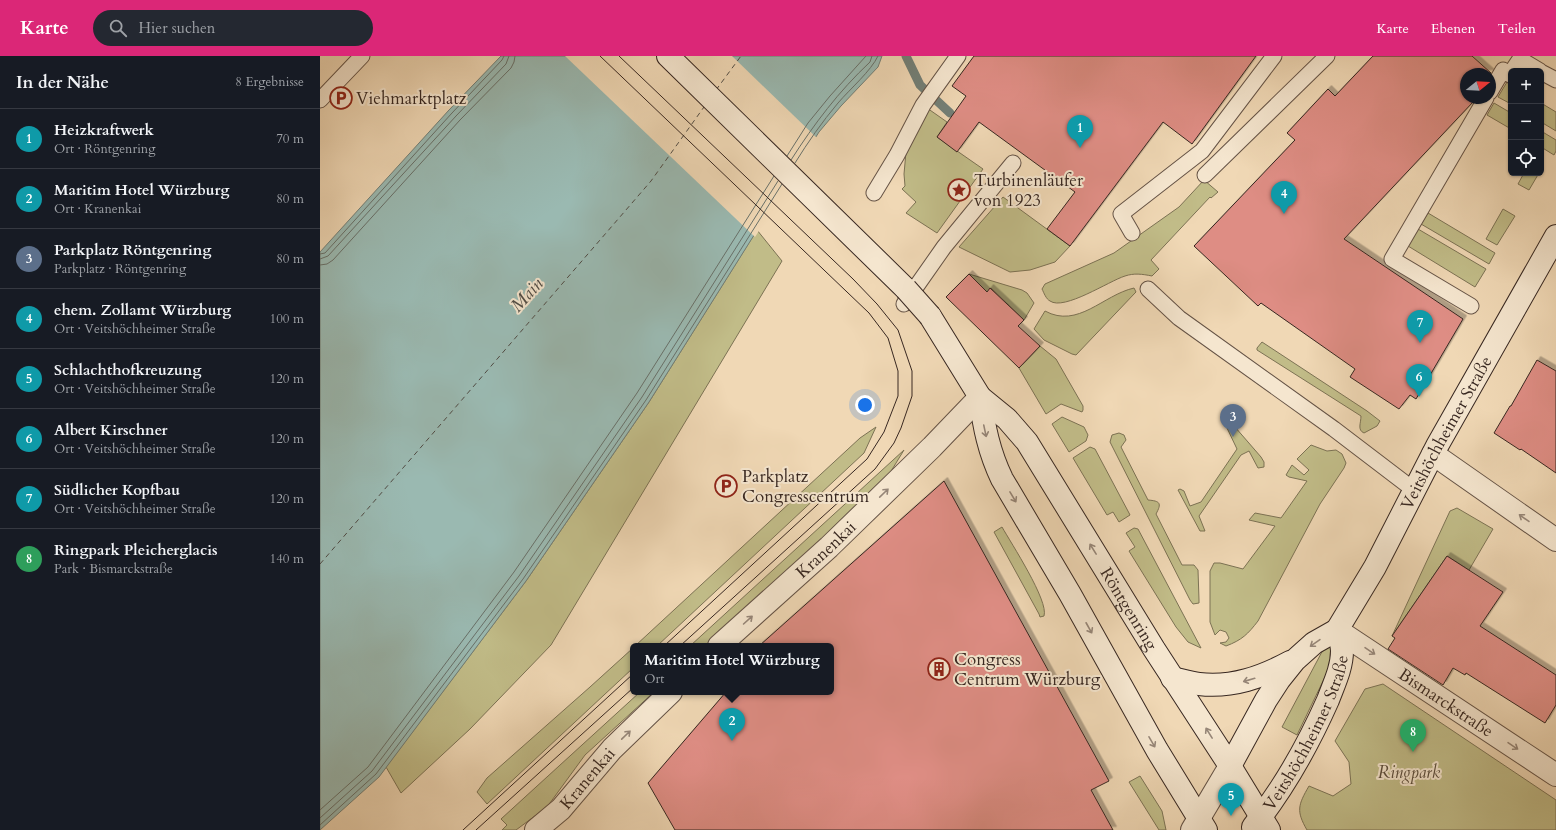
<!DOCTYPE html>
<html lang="de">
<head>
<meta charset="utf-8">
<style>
  body { margin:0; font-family:Cardo,serif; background:#242831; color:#f1f3f6 }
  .controls { position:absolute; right:12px; top:12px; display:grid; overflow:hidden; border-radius:6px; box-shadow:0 1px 3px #0004 }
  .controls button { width:36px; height:36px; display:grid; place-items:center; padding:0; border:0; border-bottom:1px solid #363941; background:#171b24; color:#f1f3f6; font:20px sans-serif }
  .compass { position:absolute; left:1140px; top:12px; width:36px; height:36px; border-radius:50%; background:#171b24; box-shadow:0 1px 3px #0004; rotate:72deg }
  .you { position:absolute; left:545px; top:349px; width:14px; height:14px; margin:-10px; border:3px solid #fff; border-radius:50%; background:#1a73e8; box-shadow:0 0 0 6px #1a73e833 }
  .badge { display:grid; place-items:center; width:26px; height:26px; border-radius:50%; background:#db2777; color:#fff; font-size:13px; font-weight:700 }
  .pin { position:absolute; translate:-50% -33px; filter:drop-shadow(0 1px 2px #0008) }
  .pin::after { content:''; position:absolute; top:21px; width:14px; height:12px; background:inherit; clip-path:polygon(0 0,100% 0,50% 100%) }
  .popup { position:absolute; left:310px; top:587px; width:204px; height:52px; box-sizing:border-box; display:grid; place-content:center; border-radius:6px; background:#171b24; filter:drop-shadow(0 1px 3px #0005); font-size:13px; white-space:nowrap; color:#9ea1a6 }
  .popup b { font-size:15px; color:#f1f3f6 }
  .popup::after { content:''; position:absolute; left:50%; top:100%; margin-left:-8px; border:8px solid transparent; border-top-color:#171b24 }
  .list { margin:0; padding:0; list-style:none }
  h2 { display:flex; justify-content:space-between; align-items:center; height:52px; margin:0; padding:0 16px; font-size:17px }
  h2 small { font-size:13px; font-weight:400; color:#9ea1a6 }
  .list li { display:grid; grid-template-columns:26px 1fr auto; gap:12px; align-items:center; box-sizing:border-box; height:60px; padding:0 16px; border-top:1px solid #363941 }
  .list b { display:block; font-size:15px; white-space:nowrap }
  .list p { margin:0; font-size:13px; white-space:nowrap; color:#9ea1a6 }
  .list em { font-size:13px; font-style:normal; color:#9ea1a6 }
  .icon { flex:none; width:22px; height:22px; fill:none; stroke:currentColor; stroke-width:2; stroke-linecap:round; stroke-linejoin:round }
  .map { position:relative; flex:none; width:1236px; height:774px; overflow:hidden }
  header { display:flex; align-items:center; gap:24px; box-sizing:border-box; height:56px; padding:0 20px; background:#db2777; color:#fff }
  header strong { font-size:19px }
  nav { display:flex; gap:22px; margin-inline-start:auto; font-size:14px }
  .search { width:280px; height:36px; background:#242831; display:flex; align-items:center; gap:10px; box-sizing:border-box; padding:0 14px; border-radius:22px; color:#9ea1a6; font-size:15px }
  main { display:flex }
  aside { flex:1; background:#171b24 }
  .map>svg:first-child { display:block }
  .green { fill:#c1bc88; stroke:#7c7254 }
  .water { fill:#9ab9b1; stroke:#727f77 }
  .pier { fill:#f0d8b5 }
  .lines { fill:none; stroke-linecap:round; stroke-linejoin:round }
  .shore { stroke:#687069; stroke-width:1 }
  .stream { stroke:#727f77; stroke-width:9 }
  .ferry { stroke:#504c45; stroke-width:1; stroke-dasharray:5 4; stroke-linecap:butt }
  .building { fill:#de8d84; stroke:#372721; filter:url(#shadow) }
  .service-casing { stroke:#655346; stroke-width:17 }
  .minor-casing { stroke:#655346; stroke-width:24 }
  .tertiary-casing { stroke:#655346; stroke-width:24 }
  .secondary-casing { stroke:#372721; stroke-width:24 }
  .service { stroke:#f5e6cf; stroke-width:15 }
  .minor { stroke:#f5e6cf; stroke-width:22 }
  .tertiary { stroke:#f5e6cf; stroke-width:22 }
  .secondary { stroke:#f5e6cf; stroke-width:22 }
  .tram { stroke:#372721; stroke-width:1 }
  .secondary-bridge-casing { stroke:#372721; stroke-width:24; stroke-linecap:butt }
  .secondary-bridge { stroke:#f5e6cf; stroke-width:22 }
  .oneway { stroke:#968678 }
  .labels { text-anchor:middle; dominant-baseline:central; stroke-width:4; stroke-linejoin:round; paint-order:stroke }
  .poi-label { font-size:17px; fill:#372721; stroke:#f5e6cf; text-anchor:start }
  .street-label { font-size:17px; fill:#372721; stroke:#f5e6cf }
  .park-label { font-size:17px; font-style:italic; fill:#5a4c3b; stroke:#f5e6cf }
  .water-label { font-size:18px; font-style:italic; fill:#504c45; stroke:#f5e6cf }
</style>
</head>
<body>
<header>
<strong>Karte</strong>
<div class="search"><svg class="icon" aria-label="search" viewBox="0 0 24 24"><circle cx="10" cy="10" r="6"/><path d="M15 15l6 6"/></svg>Hier suchen</div>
<nav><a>Karte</a><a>Ebenen</a><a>Teilen</a></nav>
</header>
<main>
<aside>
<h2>In der Nähe<small>8 Ergebnisse</small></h2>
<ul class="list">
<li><span class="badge" style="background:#0f9aa8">1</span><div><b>Heizkraftwerk</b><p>Ort · Röntgenring</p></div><em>70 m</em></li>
<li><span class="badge" style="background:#0f9aa8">2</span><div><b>Maritim Hotel Würzburg</b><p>Ort · Kranenkai</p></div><em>80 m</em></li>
<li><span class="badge" style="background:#5c6f8a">3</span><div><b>Parkplatz Röntgenring</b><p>Parkplatz · Röntgenring</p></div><em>80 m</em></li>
<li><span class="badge" style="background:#0f9aa8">4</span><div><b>ehem. Zollamt Würzburg</b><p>Ort · Veitshöchheimer Straße</p></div><em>100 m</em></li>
<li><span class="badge" style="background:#0f9aa8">5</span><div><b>Schlachthofkreuzung</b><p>Ort · Veitshöchheimer Straße</p></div><em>120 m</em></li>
<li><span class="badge" style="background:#0f9aa8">6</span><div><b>Albert Kirschner</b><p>Ort · Veitshöchheimer Straße</p></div><em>120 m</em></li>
<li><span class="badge" style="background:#0f9aa8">7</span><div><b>Südlicher Kopfbau</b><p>Ort · Veitshöchheimer Straße</p></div><em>120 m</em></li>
<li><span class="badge" style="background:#2e9e5b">8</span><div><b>Ringpark Pleicherglacis</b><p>Park · Bismarckstraße</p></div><em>140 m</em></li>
</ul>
</aside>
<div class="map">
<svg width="1236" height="774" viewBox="0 0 1236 774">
  <defs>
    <filter id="shadow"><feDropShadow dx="3.5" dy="-3.5" stdDeviation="0" flood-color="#0004"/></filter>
  </defs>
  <rect width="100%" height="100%" fill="#f0d8b5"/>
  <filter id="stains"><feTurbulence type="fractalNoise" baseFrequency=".005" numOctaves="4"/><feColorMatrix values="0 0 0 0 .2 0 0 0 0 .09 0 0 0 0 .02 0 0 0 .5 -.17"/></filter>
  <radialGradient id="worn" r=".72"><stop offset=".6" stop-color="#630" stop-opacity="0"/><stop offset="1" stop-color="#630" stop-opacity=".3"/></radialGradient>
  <path class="green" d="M1187,26l4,3v19l-13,-7z
    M1174,47l17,10v16l-24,-14z
    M1221,47l15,9v19l-15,-9z
    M607,52l20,14 -10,15 46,32 -46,64 -31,-20 10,-11 -14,-13 3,-3 -1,-12 2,-22z
    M1221,75l15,9v11l-2,4 -13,-8z
    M1204,117h15l-10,17 -11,-6z
    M884,124l14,12 -7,6 -1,-1 -59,63 8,9 -7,7c-10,-2 -18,-3 -27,0 -16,5 -61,35 -75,25 -4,-2 -6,-8 -8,-12l3,-5 69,-31 65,-46z
    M683,141l67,49 -15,16 -25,8 -20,2 -51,-25z
    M1183,153l12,7 -18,29 -11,-6z
    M1108,157l67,40 -6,11 -68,-40z
    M1098,173l68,40 -11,18 -67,-41z
    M437,174l25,31 -231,384 -81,84 -69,64 -15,-26 140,-186 123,-179z
    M649,218l53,16 5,3 7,10 -10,17 -33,-32 -4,4z
    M814,232l2,4 -1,1 -59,62 -4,-1 -28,-14 -10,-11 11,-18c33,18 58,-16 89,-23z
    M942,286l105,69 13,10 -3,5 -13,7c-7,-3 -3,-10 -3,-17l-104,-66v-2z
    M720,290l16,13 27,47v4l-1,2 -21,-8 -15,10 -27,-46z
    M742,361l22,10 4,8 -2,6 -17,11 -17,-28z
    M910,370l5,1 26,30 3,5v5l-6,1 -9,-17 -8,4 -42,61 6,15h-5l-22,-41 2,-1 4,2 6,15 11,-4 36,-53 -10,-21z
    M556,371l-12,26 -207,193h-22l225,-208z
    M799,377l5,2 2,5 -5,7 27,53c12,1 14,3 8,14l26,51h12l4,5 1,30v3l-6,1 -3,-4 -80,-158 2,-7z
    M991,389l16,6 9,-1 6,4 4,9 -2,5 -24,36 -62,117c-10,13 -16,19 -32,25l-6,-3 6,-1 3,-4 -3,-6 -6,-2 -5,5 -5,-13v-51l4,-8h6l23,6 32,-43 -26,-6 6,-7 26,5 26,-37 -18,-4 -3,-2 6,-10 12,10 5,-5 -12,-11z
    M770,391l5,2 34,64 1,2 -11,7 -6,-10 -6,3 -34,-57z
    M584,394l-19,31 -8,9 -172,156h-15z
    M1137,452l36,21 -24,41 -22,-14 -55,80 58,-125z
    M682,471c9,16 47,74 42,89l-4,1 -1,-3 -45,-82z
    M814,472l4,1 63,119 -13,-6 -12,-15 -47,-76 6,-4 -9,-14z
    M1009,586l9,8 -41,85 -15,-8 42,-79z
    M313,592v20l-146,136 -10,-12 10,-14 103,-91z
    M1063,628l173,116v30h-249c-11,-19 -9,-25 2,-44l24,10 18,-12 -2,-22 -14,-21 30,-52z
    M320,636h14l-69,63 -38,52 -31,23h-14l5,-5 -6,-6z
    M820,720l22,35 4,19h-7l-30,-48z"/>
  <path class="water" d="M181,0h381l-4,11 -37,39 -22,26 -170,270 -123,179 -147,196 -59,53v-578l129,-142z"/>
  <path class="pier" d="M245,0h167l86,83 -63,98z"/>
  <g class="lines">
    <path class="shore" d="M467,100l21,-33 22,-27 36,-40
      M471,104c23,-36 48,-69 79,-98l2,-6
      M475,107c13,-21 27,-41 43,-60 12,-14 33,-32 40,-47
      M0,198l5,-1 127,-140 50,-53 2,-4
      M0,203l8,-3 128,-140 50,-52 3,-8
      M0,209l7,-1 6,-4 127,-140 51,-52 3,-6 1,-6
      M0,754l48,-43 146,-195 123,-179 137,-217
      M0,762l52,-47 147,-195 123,-179 136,-216
      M0,769l56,-51 147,-195 123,-179 136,-216"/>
    <path class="stream" d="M586,0l14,29 30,28"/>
    <path class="ferry" d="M396,34l25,-34
      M0,508l331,-383 53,-74"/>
  </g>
  <path class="building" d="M654,0h282l-64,88 -29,-22 -93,124 -23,-17 28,-37 -96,-70 -22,30 -20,-15 29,-41 -14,-10z
    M1053,0h99l19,17 -25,1v24h10l-3,4 -129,137 119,80 -47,80 -6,-4 -11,14 -49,-32 5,-8 -94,-66 -3,3 -64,-60 101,-106 -8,-7 41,-44 7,7z
    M649,218l18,18 3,-4 34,32 -6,6 22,20 -21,22 -73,-71z
    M1217,304l19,11v102l-35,-24 -1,1 -26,-17 16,-27h1z
    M624,425l165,300 -18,9 22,40h-438l-27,-47 78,-91h105v-46h-72z
    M1127,500l56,36 -23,34 76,49v30l-11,18 -79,-50 -1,2 -12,-7 -10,17 -55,-36 7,-11 -3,-2z"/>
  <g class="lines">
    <g class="service-casing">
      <path id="service" d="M1192,15l8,-12 20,12
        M1221,16l15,8
        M1170,36l13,-22 7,5 1,-2
        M0,44l42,-44
        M885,119l122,-119
        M554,137l23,-38 26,-50 35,-49
        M812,177l-11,-19 81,-63 72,-95
        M828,233l31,29 155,111 80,61
        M584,248l40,-57 69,-84
        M1151,250l-79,-47 94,-161"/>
    </g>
    <g class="minor-casing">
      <g id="minor">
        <path d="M1113,398l123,86"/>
        <path id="s1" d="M1017,574l219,145"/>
      </g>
    </g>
    <g class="tertiary-casing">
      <g id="tertiary">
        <path id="s2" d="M399,590l110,-99 103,-100 48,-50"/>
        <path id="s3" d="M216,774l25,-21 51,-60 59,-57"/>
        <path d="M872,774l38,-64"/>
      </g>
    </g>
    <g class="secondary-casing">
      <g id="secondary">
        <path d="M348,0l238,233"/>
        <path id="s4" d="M610,260l50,81 27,22 20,23 127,207 76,117 39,64"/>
        <path d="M660,341c4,30 9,55 22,82l68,115 87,156 49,80"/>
        <path d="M852,622c9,2 18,5 27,6 33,4 63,-7 91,-22"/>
        <path id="s5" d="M910,710l36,-66 13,-20 16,-20 19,-17 23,-13 38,-63 62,-121 119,-210"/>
        <path id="s6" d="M933,771c31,-39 55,-82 75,-127 6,-16 14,-32 14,-49 0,-7 -3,-15 -5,-21"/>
      </g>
    </g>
    <use href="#service" class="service"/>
    <use href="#minor" class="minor"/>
    <use href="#tertiary" class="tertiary"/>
    <use href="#secondary" class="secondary"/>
    <path class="tram" d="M280,0l269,257 19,25 10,33v25l-14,36 -17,27 -203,187
      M299,0l234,223 24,25 21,26 14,41v25l-11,32 -7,15 -19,26 -195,177
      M143,774l170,-156
      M156,774l157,-142"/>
    <g class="secondary-bridge-casing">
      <path id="secondary-bridge" d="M586,233l24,27"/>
    </g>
    <use href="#secondary-bridge" class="secondary-bridge"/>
  </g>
  <defs><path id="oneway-shaft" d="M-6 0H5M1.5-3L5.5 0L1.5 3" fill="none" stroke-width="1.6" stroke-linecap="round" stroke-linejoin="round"/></defs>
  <g class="oneway">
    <use href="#oneway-shaft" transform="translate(665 375) rotate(78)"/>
    <use href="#oneway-shaft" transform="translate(564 437) rotate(-44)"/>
    <use href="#oneway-shaft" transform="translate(693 441) rotate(59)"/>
    <use href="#oneway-shaft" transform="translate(1204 462) rotate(-145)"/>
    <use href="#oneway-shaft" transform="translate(773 493) rotate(-122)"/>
    <use href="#oneway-shaft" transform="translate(428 564) rotate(-42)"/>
    <use href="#oneway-shaft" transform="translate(769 572) rotate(61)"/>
    <use href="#oneway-shaft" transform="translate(995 587) rotate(145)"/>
    <use href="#oneway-shaft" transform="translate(1050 595) rotate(34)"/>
    <use href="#oneway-shaft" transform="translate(929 624) rotate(164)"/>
    <use href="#oneway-shaft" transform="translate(889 677) rotate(-122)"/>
    <use href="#oneway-shaft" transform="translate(306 679) rotate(-44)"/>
    <use href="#oneway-shaft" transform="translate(832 686) rotate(60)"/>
    <use href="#oneway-shaft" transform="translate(1193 690) rotate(34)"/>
  </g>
  <defs>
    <g id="parking-ring" transform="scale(1.15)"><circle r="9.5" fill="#f5e6cf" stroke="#8f2418" stroke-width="1.5"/><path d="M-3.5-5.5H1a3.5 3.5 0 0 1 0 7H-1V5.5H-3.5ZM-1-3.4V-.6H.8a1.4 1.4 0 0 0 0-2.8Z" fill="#8f2418"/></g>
    <g id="sight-ring" transform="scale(1.15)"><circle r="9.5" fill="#f5e6cf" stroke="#8f2418" stroke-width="1.5"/><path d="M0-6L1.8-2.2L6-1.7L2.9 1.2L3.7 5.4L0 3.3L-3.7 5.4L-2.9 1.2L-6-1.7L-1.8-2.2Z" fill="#8f2418"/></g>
    <g id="building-ring" transform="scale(1.15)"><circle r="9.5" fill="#f5e6cf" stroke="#8f2418" stroke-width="1.5"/><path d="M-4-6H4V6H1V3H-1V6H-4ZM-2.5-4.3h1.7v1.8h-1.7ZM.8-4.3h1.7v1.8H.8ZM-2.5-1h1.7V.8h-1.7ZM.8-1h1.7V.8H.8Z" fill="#8f2418"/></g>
  </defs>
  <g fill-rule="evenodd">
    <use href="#parking-ring" x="21" y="42"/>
    <use href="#sight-ring" x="639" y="134"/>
    <use href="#parking-ring" x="406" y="430"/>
    <use href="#building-ring" x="619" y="613"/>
  </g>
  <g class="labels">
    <g class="poi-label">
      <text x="36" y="42">Viehmarktplatz</text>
      <text x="654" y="124">Turbinenläufer<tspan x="654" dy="20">von 1923</tspan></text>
      <text x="422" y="420">Parkplatz<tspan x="422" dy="20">Congresscentrum</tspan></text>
      <text x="634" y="603">Congress<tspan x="634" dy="20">Centrum Würzburg</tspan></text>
    </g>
    <g class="street-label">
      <text stroke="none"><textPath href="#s5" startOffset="402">Veitshöchheimer Straße</textPath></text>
      <text stroke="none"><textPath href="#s2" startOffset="144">Kranenkai</textPath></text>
      <text stroke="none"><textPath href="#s4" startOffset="356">Röntgenring</textPath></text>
      <text stroke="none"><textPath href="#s1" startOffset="131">Bismarckstraße</textPath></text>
      <text stroke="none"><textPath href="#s6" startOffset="109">Veitshöchheimer Straße</textPath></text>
      <text stroke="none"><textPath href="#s3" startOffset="73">Kranenkai</textPath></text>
    </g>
    <g class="park-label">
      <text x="1089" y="716">Ringpark</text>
    </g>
    <g class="water-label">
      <text transform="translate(207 239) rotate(-48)">Main</text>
    </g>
  </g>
  <rect width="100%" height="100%" filter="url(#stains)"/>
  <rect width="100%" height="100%" fill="url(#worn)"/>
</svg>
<div class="controls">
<button>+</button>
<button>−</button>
<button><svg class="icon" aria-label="locate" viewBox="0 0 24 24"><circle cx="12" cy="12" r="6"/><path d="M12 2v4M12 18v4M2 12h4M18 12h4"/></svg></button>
</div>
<svg class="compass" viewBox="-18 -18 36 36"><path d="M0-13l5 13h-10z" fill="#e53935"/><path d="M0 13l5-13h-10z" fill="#9ea1a6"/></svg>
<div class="you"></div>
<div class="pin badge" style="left:760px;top:92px;background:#0f9aa8">1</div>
<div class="pin badge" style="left:412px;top:685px;background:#0f9aa8">2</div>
<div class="popup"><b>Maritim Hotel Würzburg</b>Ort</div>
<div class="pin badge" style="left:913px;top:381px;background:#5c6f8a">3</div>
<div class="pin badge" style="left:964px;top:158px;background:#0f9aa8">4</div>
<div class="pin badge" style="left:911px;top:760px;background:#0f9aa8">5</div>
<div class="pin badge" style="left:1099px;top:341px;background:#0f9aa8">6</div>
<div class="pin badge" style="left:1100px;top:287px;background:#0f9aa8">7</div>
<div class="pin badge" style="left:1093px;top:696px;background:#2e9e5b">8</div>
</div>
</main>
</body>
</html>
